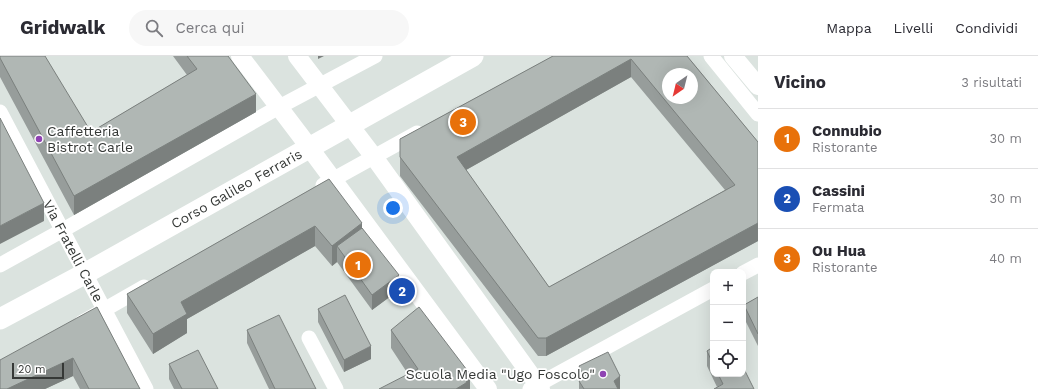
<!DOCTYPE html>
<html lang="it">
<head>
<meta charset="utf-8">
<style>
  body { margin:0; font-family:"Work Sans",sans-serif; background:#f7f7f7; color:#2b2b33 }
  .controls { position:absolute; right:12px; bottom:12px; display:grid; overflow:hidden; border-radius:8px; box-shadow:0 4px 16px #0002 }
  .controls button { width:36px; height:36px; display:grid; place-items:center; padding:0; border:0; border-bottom:1px solid #e1e1e2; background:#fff; color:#2b2b33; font:20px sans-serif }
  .compass { position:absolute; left:662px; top:12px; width:36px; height:36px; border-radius:50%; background:#fff; box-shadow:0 4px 16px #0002; rotate:215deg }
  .scale { position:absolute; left:12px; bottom:10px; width:52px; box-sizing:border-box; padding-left:4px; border:2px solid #353836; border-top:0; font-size:11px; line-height:14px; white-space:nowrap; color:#353836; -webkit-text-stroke:3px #fff; paint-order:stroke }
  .you { position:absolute; left:393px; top:152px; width:14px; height:14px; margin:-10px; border:3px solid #fff; border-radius:50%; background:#1a73e8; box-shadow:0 0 0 6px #1a73e833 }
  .badge { display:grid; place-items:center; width:26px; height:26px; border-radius:50%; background:#8f42b3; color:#fff; font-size:13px; font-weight:700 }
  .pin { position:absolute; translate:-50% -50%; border:2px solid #fff; box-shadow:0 1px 4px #0006 }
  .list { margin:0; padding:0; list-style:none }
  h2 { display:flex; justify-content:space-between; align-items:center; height:52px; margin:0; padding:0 16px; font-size:17px }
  h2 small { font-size:13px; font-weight:400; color:#7c7c81 }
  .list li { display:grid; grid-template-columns:26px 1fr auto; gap:12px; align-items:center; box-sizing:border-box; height:60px; padding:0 16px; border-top:1px solid #e1e1e2 }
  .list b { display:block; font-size:15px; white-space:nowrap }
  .list p { margin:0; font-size:13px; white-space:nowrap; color:#7c7c81 }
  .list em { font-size:13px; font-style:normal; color:#7c7c81 }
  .icon { flex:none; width:22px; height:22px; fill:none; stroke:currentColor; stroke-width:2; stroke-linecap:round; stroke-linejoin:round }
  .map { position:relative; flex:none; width:758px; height:333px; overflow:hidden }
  header { display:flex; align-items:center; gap:24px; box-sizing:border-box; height:56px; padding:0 20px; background:#fff; border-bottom:1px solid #e1e1e2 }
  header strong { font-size:19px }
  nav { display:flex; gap:22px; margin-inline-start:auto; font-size:14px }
  .search { width:280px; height:36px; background:#f7f7f7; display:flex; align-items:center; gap:10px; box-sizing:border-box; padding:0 14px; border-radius:22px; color:#7c7c81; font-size:15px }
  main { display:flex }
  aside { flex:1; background:#fff }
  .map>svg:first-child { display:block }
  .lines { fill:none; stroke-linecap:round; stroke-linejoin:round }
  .minor { stroke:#fff; stroke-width:15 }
  .tertiary { stroke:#fff; stroke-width:18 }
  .secondary { stroke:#fff; stroke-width:21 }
  .wall { fill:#979d9b; fill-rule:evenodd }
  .shaded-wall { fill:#7b807e }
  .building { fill:#b0b7b4; stroke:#7b807e; fill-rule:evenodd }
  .poi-dot { fill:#8f42b3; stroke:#fff; stroke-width:1.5 }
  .labels { text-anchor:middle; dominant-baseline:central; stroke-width:3.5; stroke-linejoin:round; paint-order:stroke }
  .poi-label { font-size:14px; fill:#353836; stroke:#fff; text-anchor:start }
  .street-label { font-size:14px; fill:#353836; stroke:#fff }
</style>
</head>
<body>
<header>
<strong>Gridwalk</strong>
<div class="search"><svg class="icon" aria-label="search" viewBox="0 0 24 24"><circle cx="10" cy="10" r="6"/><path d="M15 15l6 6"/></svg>Cerca qui</div>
<nav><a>Mappa</a><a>Livelli</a><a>Condividi</a></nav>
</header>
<main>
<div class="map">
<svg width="758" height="333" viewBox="0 0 758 333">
  <rect width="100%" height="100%" fill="#dbe3df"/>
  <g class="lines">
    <g class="minor">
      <path d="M711,0l47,58"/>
      <path id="s1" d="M0,56l146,277"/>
      <path d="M323,129l94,-52"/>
      <path d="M0,209l63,-35 216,-123 96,-51"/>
      <path d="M743,217l15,-8"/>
      <path d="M81,267l63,-36"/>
      <path d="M309,282l27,51"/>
      <path d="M530,333l183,-100"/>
    </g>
    <path class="tertiary" d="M240,0l60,79 188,254
      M297,0l77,101 167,232
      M733,0l25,30"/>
    <path class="secondary" id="s2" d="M0,263l86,-46 387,-217"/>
  </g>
  <path class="wall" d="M0,0l91,76 96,-57 -14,-19h55l28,56 -182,103 -74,-138z
    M553,0h134l71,86v99l-212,115h-8l-138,-180v-37zM631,21l94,113 -176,97 -83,-117z
    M329,123l33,49 37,62 -27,20 -35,-48 -5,4 -17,-20 -128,73v14l-34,21 -26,-41v-19z
    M758,241v49l-14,-28v-13z
    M97,251l43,82h-60l-7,-13 -28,13h-45z
    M318,253l53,50 -27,13 -26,-50z
    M247,274l69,59h-47l-22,-46z
    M391,274l79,59 -62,-15 -17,-26z
    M713,291v27h30l-26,13 -10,-21v-15z
    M169,308l49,25h-44l-5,-10z
    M579,310l41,23h-41z"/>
  <path class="shaded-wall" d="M318,0h6l-6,3z
    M631,3v18l-174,98v-18z
    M256,38v18l-182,103v-19z
    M44,147v18l-44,23v-18z
    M362,167v20l-25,3v16l-5,4v-20z
    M758,167v18l-212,115v-18z
    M315,170v20l-128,73v14l-34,21v-20l28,-32z
    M399,219v15l-27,20v-15z
    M371,290v13l-27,13v-12z
    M73,302v18l-28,13h-38z
    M470,318v15h-14z
    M620,320v13h-6v-8z"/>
  <path class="building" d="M0,0h45l46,76 106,-63 -10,-13h41l28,38 -182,102 -74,-138z
    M553,0h134l71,86v81l-212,115h-8l-138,-181v-18zM631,3l104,126 -186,102 -92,-130zM668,18h24v24h-24z
    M0,62l44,85 -44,23z
    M329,123l33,44 -30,23 -17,-20 -134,76 6,12 -34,20 -26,-40z
    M362,172l37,47 -27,20 -35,-49z
    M345,239l26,51 -27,14 -26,-51z
    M758,241v37l-14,-29z
    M97,251l43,82h-51l-16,-31 -66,31h-7v-29z
    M419,251l51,67 -4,9 -10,6h-77l39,-20 -27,-39z
    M279,259l37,74h-41l-28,-59z
    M713,291v17l-6,-13z
    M198,294l20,39h-36l-13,-25z
    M608,296l12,24 -6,5 4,8h-34l-5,-8 5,-5 -5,-10z
    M743,311l11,22h-40l9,-5 -5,-10h25z"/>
  <g class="poi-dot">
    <circle cx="39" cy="83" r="4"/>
    <circle cx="603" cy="318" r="4"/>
  </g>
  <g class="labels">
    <g class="poi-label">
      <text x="47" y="75">Caffetteria<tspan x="47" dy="16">Bistrot Carle</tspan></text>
      <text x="595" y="318" text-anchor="end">Scuola Media "Ugo Foscolo"</text>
    </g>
    <g class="street-label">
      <text stroke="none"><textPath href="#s2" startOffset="270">Corso Galileo Ferraris</textPath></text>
      <text stroke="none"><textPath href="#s1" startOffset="157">Via Fratelli Carle</textPath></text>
    </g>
  </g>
</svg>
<div class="controls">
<button>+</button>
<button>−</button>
<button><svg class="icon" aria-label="locate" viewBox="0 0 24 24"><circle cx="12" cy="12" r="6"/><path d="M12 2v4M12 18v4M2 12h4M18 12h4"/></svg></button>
</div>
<svg class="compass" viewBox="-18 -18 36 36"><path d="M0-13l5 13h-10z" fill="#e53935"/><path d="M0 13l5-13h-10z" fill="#7c7c81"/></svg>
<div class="scale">20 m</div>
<div class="you"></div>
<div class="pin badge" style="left:358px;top:209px;background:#e8710a">1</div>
<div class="pin badge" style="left:402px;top:235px;background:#1a4fb4">2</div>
<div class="pin badge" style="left:463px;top:66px;background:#e8710a">3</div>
</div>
<aside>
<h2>Vicino<small>3 risultati</small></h2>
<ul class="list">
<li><span class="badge" style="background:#e8710a">1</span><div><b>Connubio</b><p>Ristorante</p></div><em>30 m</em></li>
<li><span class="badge" style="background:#1a4fb4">2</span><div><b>Cassini</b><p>Fermata</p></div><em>30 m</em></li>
<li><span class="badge" style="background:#e8710a">3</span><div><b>Ou Hua</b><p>Ristorante</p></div><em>40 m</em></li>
</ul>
</aside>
</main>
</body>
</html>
